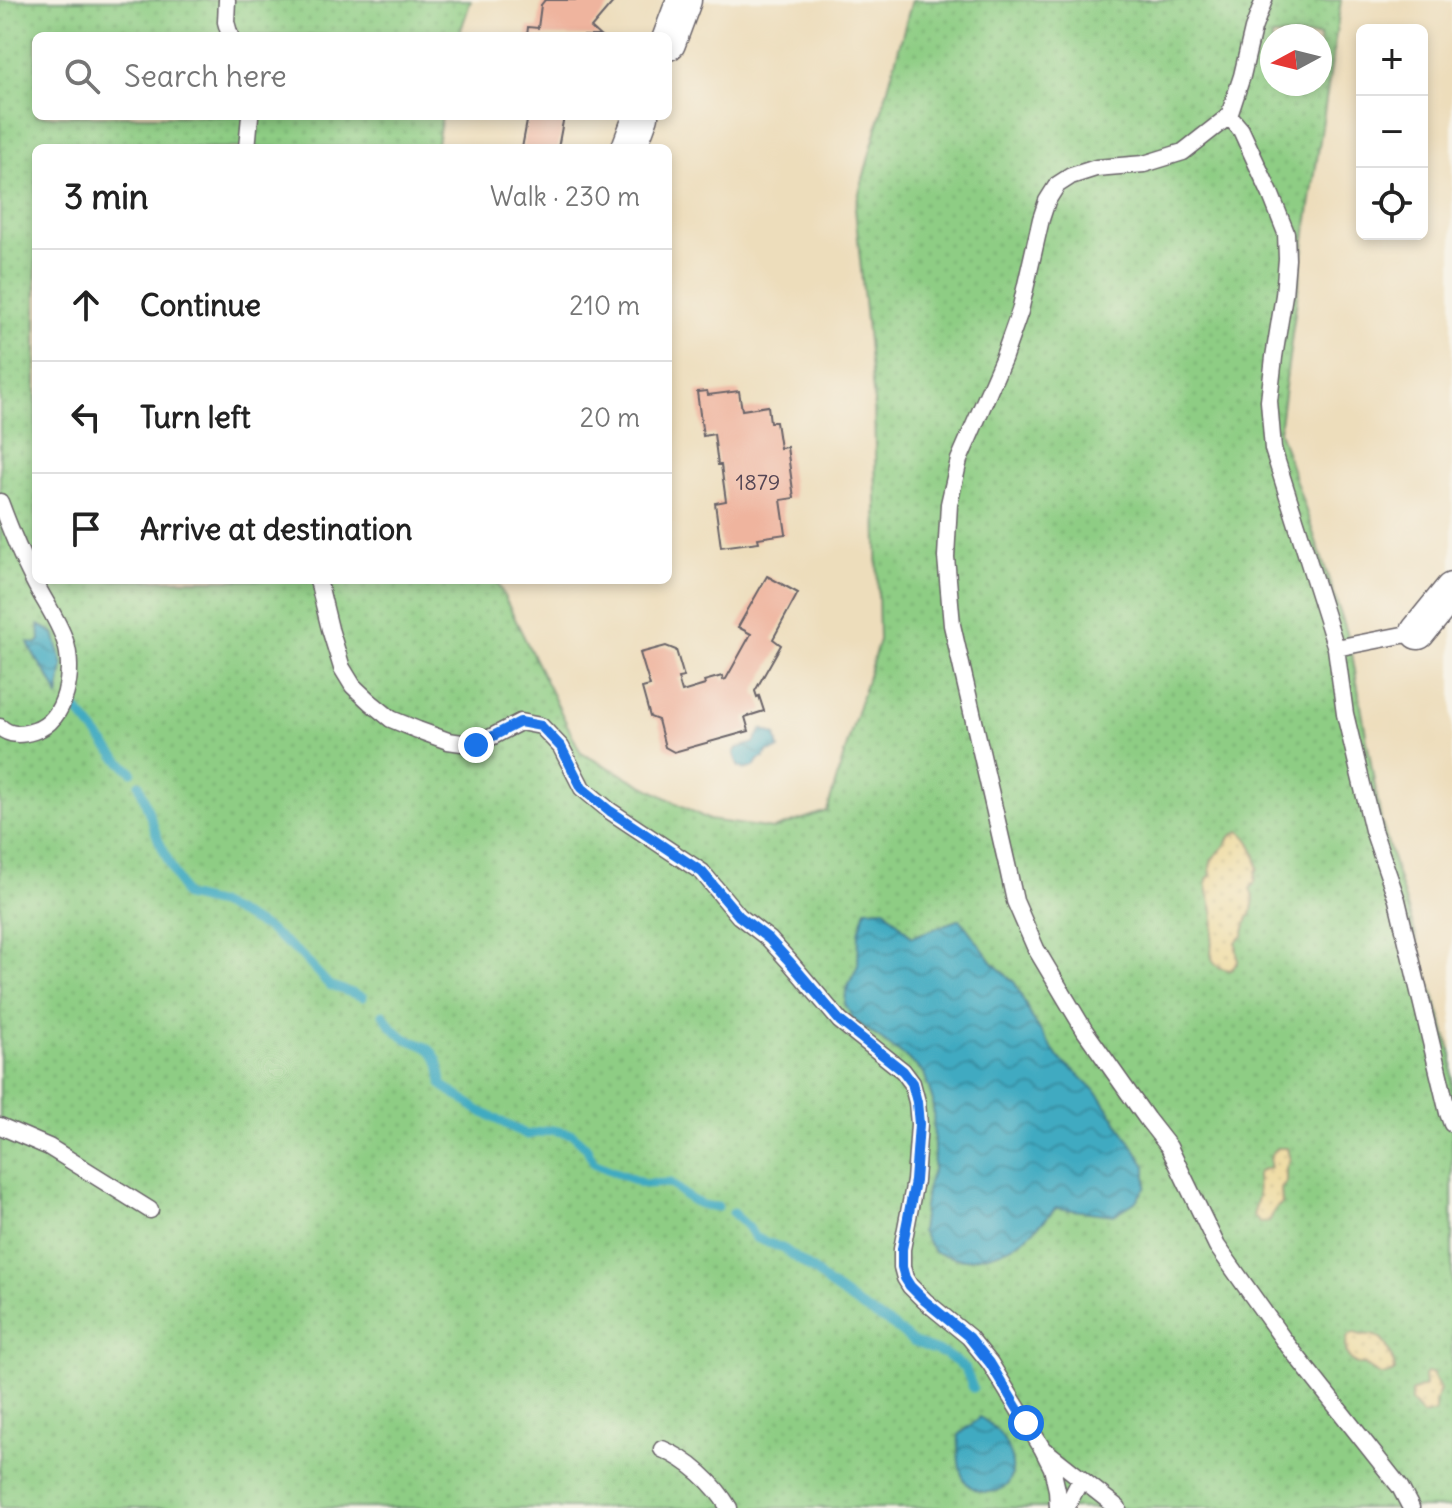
<!DOCTYPE html>
<html lang="en">
<head>
<meta charset="utf-8">
<style>
  body { margin:0; font-family:Delius,sans-serif; background:#f6f6f6; color:#222 }
  .controls { position:absolute; right:24px; top:24px; display:grid; overflow:hidden; border-radius:12px; box-shadow:0 4px 12px #0003 }
  .controls button { width:72px; height:72px; display:grid; place-items:center; padding:0; border:0; border-bottom:2px solid #e0e0e0; background:#fff; color:#222; font:40px sans-serif }
  .compass { position:absolute; left:1260px; top:24px; width:72px; height:72px; border-radius:50%; background:#fff; box-shadow:0 4px 12px #0003; rotate:263deg }
  .stop { position:absolute; width:24px; height:24px; margin:-18px; border:6px solid #1a73e8; border-radius:50%; background:#fff }
  .stop.end { background:#1a73e8; border-color:#fff; box-shadow:0 2px 8px #0008 }
  .list { margin:0; padding:0; list-style:none }
  h2 { display:flex; justify-content:space-between; align-items:center; height:104px; margin:0; padding:0 32px; font-size:34px }
  h2 small { font-size:26px; font-weight:400; color:#767676 }
  .list li { display:grid; grid-template-columns:52px 1fr auto; gap:24px; align-items:center; box-sizing:border-box; height:112px; padding:0 32px; border-top:2px solid #e0e0e0 }
  .list b { display:block; font-size:30px; white-space:nowrap }
  .list em { font-size:26px; font-style:normal; color:#767676 }
  .icon { flex:none; width:44px; height:44px; fill:none; stroke:currentColor; stroke-width:2; stroke-linecap:round; stroke-linejoin:round }
  .map { position:relative; flex:none; width:1452px; height:1508px; overflow:hidden }
  .search { position:absolute; background:#fff; box-shadow:0 4px 12px #0003; left:32px; top:32px; width:640px; height:88px; display:flex; align-items:center; gap:20px; box-sizing:border-box; padding:0 28px; border-radius:12px; color:#767676; font-size:30px }
  .panel { position:absolute; background:#fff; box-shadow:0 4px 12px #0003; left:32px; top:144px; width:640px; height:440px; border-radius:12px }
  .map>svg:first-child { display:block }
  .grass { fill:url(#grass-dots); stroke:#587860; stroke-width:2; fill-rule:evenodd }
  .sand { fill:url(#sand-dots); stroke:#887e6c; stroke-width:2 }
  .water { fill:url(#water-waves); stroke:#32667e; stroke-width:2 }
  .lines { fill:none; stroke-linecap:round; stroke-linejoin:round }
  .stream { stroke:#41aac1; stroke-width:9 }
  .building { fill:#efb49e }
  .service-casing { stroke:#696368; stroke-width:19 }
  .minor-casing { stroke:#696368; stroke-width:37 }
  .service { stroke:#fff; stroke-width:16 }
  .minor { stroke:#fff; stroke-width:34 }
  .route { stroke:#1a73e8; stroke-width:10 }
  .labels { text-anchor:middle; dominant-baseline:central; stroke-width:6; stroke-linejoin:round; paint-order:stroke }
  .number-label { font-size:22px; fill:#554654 }
</style>
</head>
<body>
<div class="map">
<svg width="1452" height="1508" viewBox="0 0 1452 1508">
  <defs>
    <pattern id="grass-dots" width="8" height="8" patternUnits="userSpaceOnUse" patternTransform="scale(2)"><rect width="8" height="8" fill="#8ecd84"/><path d="M2 2h.1M6 6h.1" fill="none" stroke="#7ab073" stroke-width="1.8" stroke-linecap="round"/></pattern>
    <pattern id="sand-dots" width="8" height="8" patternUnits="userSpaceOnUse" patternTransform="scale(2)"><rect width="8" height="8" fill="#eeda9e"/><path d="M2 2h.1M6 6h.1" fill="none" stroke="#ccbb89" stroke-width="1.8" stroke-linecap="round"/></pattern>
    <pattern id="water-waves" width="16" height="10" patternUnits="userSpaceOnUse" patternTransform="scale(2)"><rect width="16" height="10" fill="#41aac1"/><path d="M0 5q4-4 8 0t8 0" fill="none" stroke="#368a9e"/></pattern>
  </defs>
  <rect width="100%" height="100%" fill="#f7f3e8"/>
  <filter id="ink" filterUnits="userSpaceOnUse"><feTurbulence type="fractalNoise" baseFrequency=".0125" numOctaves="2"/><feDisplacementMap in="SourceGraphic" scale="16" xChannelSelector="R" yChannelSelector="G"/><feConvolveMatrix kernelMatrix="1 2 1 2 8 2 1 2 1" color-interpolation-filters="sRGB"/></filter>
  <filter id="wash" filterUnits="userSpaceOnUse"><feTurbulence type="fractalNoise" baseFrequency=".006" numOctaves="4" result="noise"/><feDisplacementMap in="SourceGraphic" scale="32" xChannelSelector="R" yChannelSelector="G"/><feGaussianBlur stdDeviation="1.8" result="paint"/><feColorMatrix in="noise" values="0 0 0 0 0 0 0 0 0 0 0 0 0 0 0 0 0 1.4 0 .05"/><feComposite in="paint" operator="in"/></filter>
  <g filter="url(#wash)">
    <rect width="100%" height="100%" fill="#edddbb"/>
    <path class="grass" d="M0,0h471l-12,36h-423v80h406l-6,32h-400v432h460l85,173 128,67 64,9 54,-18 52,-171 -5,-237 -19,-195 57,-208h429l-37,246 -25,185 71,211 31,179 71,234v453h-1452zM1272,36h48v48h-48z"/>
    <path class="sand" d="M1239,831c12,7 18,24 19,38l-2,2 -1,11 -5,7 4,10 -3,16 -3,2 -5,19 -7,6 2,20 -7,8c-35,-3 -12,-36 -18,-59 -2,-13 -7,-18 -6,-32l4,-4 -1,-8 2,-8 14,-14 4,-8z
      M1278,1148h9l3,12 -4,8v14l-5,7 1,14 -7,6 -6,13 -9,1 -7,-7 5,-19 -1,-22 2,-4 11,-4c0,-8 0,-15 8,-19z
      M1354,1333c8,4 13,0 21,3 11,3 19,24 20,35 -16,10 -18,0 -31,-6 -2,0 -4,0 -6,-1 -13,-5 -14,-16 -10,-28z
      M1426,1373h6l8,17 -5,12v10l-12,3 -12,-13v-10l14,-6 -1,-10z"/>
    <path class="water" d="M39,625l15,8 9,33 -5,32c-5,-22 -23,-35 -30,-56l8,2 4,-4z
      M762,729l14,6 3,14 -12,3 -3,6 -6,2 -4,7 -10,3 -6,-4 -4,-13 3,-5 17,-5z
      M884,908l28,29 48,-18 34,45 21,19 16,33 28,43 19,15 22,22 46,70v21l-11,15 -21,13 -58,-7c-23,25 -42,44 -78,49 -4,1 -8,3 -12,2 -11,0 -21,-5 -31,-6l-14,-21 5,-42 7,-19 1,-19 -1,-51 -9,-28 -16,-14 -55,-40 -8,-15 1,-13 12,-26 1,-33 7,-23z
      M980,1417c7,5 14,9 19,16 10,13 20,39 7,53 -5,4 -11,6 -17,6 -32,1 -32,-33 -30,-57z"/>
    <g class="lines">
      <path class="stream" d="M71,703l44,53 17,16
        M139,784l19,55 27,57 34,8 49,25 33,26 28,30 34,12
        M383,1014c5,9 14,19 22,24 13,7 24,6 32,21 4,7 4,18 5,26l36,25 49,25 25,-5 20,4 14,13 8,16 11,5 39,16 26,-1c17,14 25,23 48,24
        M733,1213l16,15 5,9 30,12 33,24 11,11 36,25 28,16 21,17 32,12 20,14 8,20"/>
    </g>
    <g id="blocks">
      <path class="building" d="M545,0h70l-24,28 9,8h-73l1,-9 10,1 3,-23z
        M528,116h36l-6,32h-36z
        M707,391l1,4 31,-4 3,19 26,-4 2,16h6l4,26 7,-1 7,51 -13,2 5,34 -28,4 1,4 -38,5 -6,-44 11,-2 -5,-36h-3l-4,-31 -11,2 -6,-44z
        M767,576l31,17 -25,46 8,6 -26,46 2,6 2,-1 5,15 -19,6 4,14 -75,21 -9,-5 -7,-27 -8,-3 -8,-29 8,-2 -10,-33 26,-7 10,4 8,27 -6,1 4,14 23,-7 -1,-4 18,-5 1,4 3,-1 25,-45 -13,-7z"/>
    </g>
  </g>
  <g filter="url(#ink)">
    <use href="#blocks" fill-opacity="0" stroke="#696368" stroke-width="2"/>
    <g class="lines">
      <g class="service-casing">
        <path id="service" d="M227,0l-1,22 4,14
          M1264,0l-11,29 -11,47 -13,40 -46,36 -39,12 -48,4 -25,8 -14,9 -10,16 -6,18 -21,92 -17,48 -44,101 -10,44 -3,53 6,68 56,244 7,32 21,48 49,82 62,88 22,28 48,99 66,93 117,148 11,21
          M1229,116l12,14 30,65 15,38 1,26 -3,36 -10,62 -5,44 4,48 63,199 9,66 28,116 24,70 51,213 4,11
          M247,148l3,-32
          M0,502c10,27 21,54 34,79 10,20 24,39 31,60 10,29 2,80 -31,90 -13,4 -24,5 -34,-4
          M318,580l12,49 12,39 11,18 17,16 21,17 27,11 30,11 28,4 44,-23 21,4 20,21 21,41 28,23 92,61 37,44 30,23 20,22 51,60 63,50 9,12 5,19 2,22 -4,57 -13,68v18l3,11 5,8 15,15 44,36 21,26 52,85 10,20 5,22 1,18
          M1336,648l82,-16
          M0,1126l49,21 101,63
          M662,1449c27,11 52,34 67,59
          M1047,1452l71,56
          M1066,1508l15,-29"/>
      </g>
      <g class="minor-casing">
        <path id="minor" d="M668,43l16,-43
          M629,148l12,-32
          M1418,632l34,-42"/>
      </g>
      <use href="#service" class="service"/>
      <use href="#minor" class="minor"/>
    </g>
  </g>
  <g class="lines" filter="url(#ink)">
    <path class="route" d="M476,745l44,-23 21,4 20,21 21,41 28,23 92,61 37,44 30,23 20,22 51,60 63,50 9,12 5,19 2,22 -4,57 -13,68v18l3,11 5,8 15,15 44,36 21,26 36,60"/>
  </g>
  <g class="labels">
    <g class="number-label">
      <text x="758" y="482">1879</text>
    </g>
  </g>
</svg>
<div class="controls">
<button>+</button>
<button>−</button>
<button><svg class="icon" aria-label="locate" viewBox="0 0 24 24"><circle cx="12" cy="12" r="6"/><path d="M12 2v4M12 18v4M2 12h4M18 12h4"/></svg></button>
</div>
<svg class="compass" viewBox="-18 -18 36 36"><path d="M0-13l5 13h-10z" fill="#e53935"/><path d="M0 13l5-13h-10z" fill="#767676"/></svg>
<div class="stop" style="left:1026px;top:1423px"></div>
<div class="stop end" style="left:476px;top:745px"></div>
<div class="search"><svg class="icon" aria-label="search" viewBox="0 0 24 24"><circle cx="10" cy="10" r="6"/><path d="M15 15l6 6"/></svg>Search here</div>
<section class="panel">
<h2>3 min<small>Walk · 230 m</small></h2>
<ul class="list">
<li><svg class="icon" aria-label="ahead" viewBox="0 0 24 24"><path d="M12 20V5M6 11l6-6 6 6"/></svg><div><b>Continue</b></div><em>210 m</em></li>
<li><svg class="icon" aria-label="left" viewBox="0 0 24 24"><path d="M17 20v-9H6M10 6l-5 5 5 5"/></svg><div><b>Turn left</b></div><em>20 m</em></li>
<li><svg class="icon" aria-label="arrive" viewBox="0 0 24 24"><path d="M6 21V4h12l-3 4 3 4H6"/></svg><div><b>Arrive at destination</b></div></li>
</ul>
</section>
</div>
</body>
</html>
